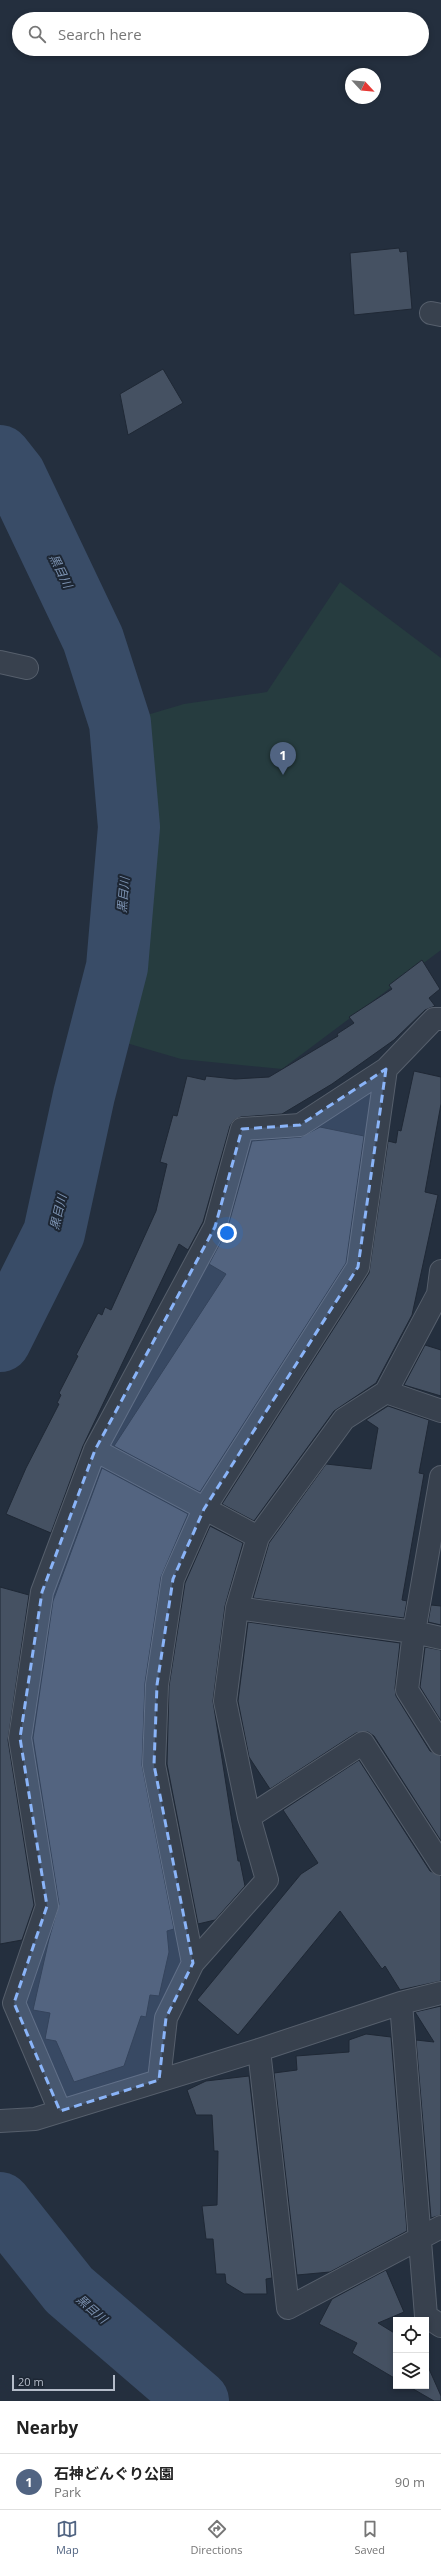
<!DOCTYPE html>
<html lang="en">
<head>
<meta charset="utf-8">
<style>
  body { margin:0; font-family:"Open Sans","Noto Sans JP",sans-serif; background:#f2f2f2; color:#222 }
  .controls { position:absolute; right:12px; bottom:12px; display:grid; overflow:hidden; border-radius:0px; box-shadow:0 2px 6px #0003 }
  .controls button { width:36px; height:36px; display:grid; place-items:center; padding:0; border:0; border-bottom:1px solid #e0e0e0; background:#fff; color:#222; font:20px sans-serif }
  .compass { position:absolute; left:345px; top:68px; width:36px; height:36px; border-radius:50%; background:#fff; box-shadow:0 2px 6px #0003; rotate:116deg }
  .scale { position:absolute; left:12px; bottom:10px; width:103px; box-sizing:border-box; padding-left:4px; border:2px solid #b4bcc9; border-top:0; font-size:11px; line-height:14px; white-space:nowrap; color:#b4bcc9; -webkit-text-stroke:3px #1d2633; paint-order:stroke }
  .you { position:absolute; left:227px; top:1233px; width:14px; height:14px; margin:-10px; border:3px solid #fff; border-radius:50%; background:#1a73e8; box-shadow:0 0 0 6px #1a73e833 }
  .badge { display:grid; place-items:center; width:26px; height:26px; border-radius:50%; background:#516482; color:#fff; font-size:13px; font-weight:700 }
  .pin { position:absolute; translate:-50% -33px; filter:drop-shadow(0 1px 2px #0008) }
  .pin::after { content:''; position:absolute; top:21px; width:14px; height:12px; background:inherit; clip-path:polygon(0 0,100% 0,50% 100%) }
  .list { margin:0; padding:0; list-style:none }
  h2 { display:flex; justify-content:space-between; align-items:center; height:52px; margin:0; padding:0 16px; font-size:17px }
  h2 small { font-size:13px; font-weight:400; color:#767676 }
  .list li { display:grid; grid-template-columns:26px 1fr auto; gap:12px; align-items:center; box-sizing:border-box; height:56px; padding:0 16px; border-top:1px solid #e0e0e0 }
  .list b { display:block; font-size:15px; white-space:nowrap }
  .list p { margin:0; font-size:13px; white-space:nowrap; color:#767676 }
  .list em { font-size:13px; font-style:normal; color:#767676 }
  .icon { flex:none; width:22px; height:22px; fill:none; stroke:currentColor; stroke-width:2; stroke-linecap:round; stroke-linejoin:round }
  .map { position:relative; flex:none; width:441px; height:2401px; overflow:hidden }
  .search { position:absolute; background:#fff; box-shadow:0 2px 6px #0003; left:12px; right:12px; top:12px; height:44px; display:flex; align-items:center; gap:10px; box-sizing:border-box; padding:0 14px; border-radius:22px; color:#767676; font-size:15px }
  .sheet { height:108px; background:#fff }
  nav { display:flex; justify-content:space-around; align-items:center; box-sizing:border-box; height:56px; border-top:1px solid #e0e0e0; background:#fff; font-size:11px; color:#767676 }
  nav a { display:grid; justify-items:center; gap:2px }
  nav .on { color:#516482 }
  .map>svg:first-child { display:block }
  .green { fill:#263c3f }
  .lines { fill:none; stroke-linecap:round; stroke-linejoin:round }
  .river { stroke:#394c67; stroke-width:62 }
  .building { fill:#455162; stroke:#1f2835 }
  .street-casing { stroke:#565f6c; stroke-width:24 }
  .street { stroke:#38414e; stroke-width:22 }
  .marked { fill:#8ab4f8; fill-opacity:0.2; stroke:#8ab4f8; stroke-width:3; stroke-dasharray:8 5; stroke-linejoin:round }
  .labels { text-anchor:middle; dominant-baseline:central; stroke-width:4; stroke-linejoin:round; paint-order:stroke }
  .water-label { font-size:12px; font-style:italic; fill:#7c92b1; stroke:#1d2633 }
</style>
</head>
<body>
<div class="map">
<svg width="441" height="2401" viewBox="0 0 441 2401">
  <rect width="100%" height="100%" fill="#242f3e"/>
  <path class="green" d="M340,582l101,76v292l-159,119 -101,-10 -82,-24 18,-68 12,-140 -9,-104 64,-19 83,-12z"/>
  <g class="lines">
    <path class="river" d="M0,456l15,19 78,164 27,84 9,104 -12,140 -33,128 -30,138 -54,108
      M0,2203l69,87 129,111"/>
  </g>
  <path class="building" d="M399,248l1,4 7,-1 5,58 -58,6 -4,-62z
    M163,369l20,34 -55,32 -8,-41z
    M422,960l18,29 -11,9 6,8 -10,4 -31,30 -62,44 -50,30 -41,3 -7,3 -4,6 -27,96 -15,28 -9,-6 -96,202 -32,87 -45,-19 20,-46 33,-64 -2,-1 4,-8 -2,-2 19,-37 -2,-1 22,-42 4,2 3,-8 6,3 45,-99 11,-47 -7,-2 13,-47 4,1 10,-40 18,4 1,-4 29,3 34,-2 69,-41 -1,-2 17,-11 -5,-6 43,-28 -3,-4z
    M414,1071l27,6v27l-16,88 13,3 -26,120 -36,68 -42,28 -80,110 -32,-17 147,-231 19,-132 8,2 2,-13 3,1z
    M320,1127l44,9 -18,127 -146,229 -86,-46 112,-172 -17,-10 18,-34 25,-89 49,-4z
    M425,1345l16,5v46l-37,-11z
    M388,1406l41,14 -10,53 5,1 -22,126 5,1 -3,17 -151,-20 16,-55 57,-79 45,5 7,-41 -12,-8z
    M102,1468l86,46 -27,63 -16,106 -3,82 32,164 -7,2 2,21 -10,44 -9,-1 -4,22 -5,-1 -17,50 -50,16 -18,-41 -11,-2 5,-26 -17,-3 16,-71 10,-35 -26,-166 20,-137z
    M210,1526l33,17 -18,63 -12,95 25,160h2l5,25 -30,34 -17,4 -31,-160 2,-78 16,-103z
    M0,1587l29,8 -21,145 26,165 -12,35 -22,4z
    M431,1605l10,1v19l-13,-3z
    M248,1622l152,21 -5,45 1,8 34,55 11,5v85l-67,-105 -6,-4 -12,1 -86,56 -21,-32 -11,-56z
    M425,1647l16,3v71l-21,-34z
    M359,1760l71,111 11,5v105l-41,9 -15,-24 -3,3 -42,-58 -102,124 -41,-35 104,-126 17,-11 -35,-53z
    M441,2006v209l-10,3 -15,-178 18,2 -19,-30z
    M366,2034l25,3 16,194 -77,41 -33,3 -23,-202 23,-3 -1,-14 53,-4v-12z
    M249,2076l23,202 -6,1 1,15h-23l-18,-11 -1,-9h-9l-3,-35h-7l-4,-33 15,-1 1,-54h-4l-2,-36h-16l-9,-25 19,-9z
    M386,2270l18,42 -26,11 18,11v45l-44,-26 5,-10 -38,-19 13,-25z
    M426,2362l15,34v5h-7l-26,-15h18z"/>
  <g class="lines">
    <g class="street-casing">
      <path id="street" d="M431,313l10,2
        M0,662l27,6
        M386,1392l55,19
        M95,1450l163,87
        M441,1477l-27,155 -7,58 34,54
        M237,1608l177,24 27,6
        M249,1817l114,-74 78,121
        M193,1963l-39,-198 3,-80 16,-106 31,-70 154,-242 28,-198
        M401,2003l25,313 15,10
        M259,2050l29,258 153,-81
        M159,2080l7,-62 27,-55 74,-83 -18,-63 -24,-116 12,-93 21,-71 86,-118 42,-27 52,-98 3,-23
        M60,2111l-46,-108 33,-97 -27,-168 22,-146 53,-142 120,-223 27,-98 58,-4 86,-56 48,-50h7
        M0,2121l35,-2 224,-69 142,-47 40,-10"/>
    </g>
    <use href="#street" class="street"/>
  </g>
  <path class="marked" d="M386,1069l-28,198 -154,242 -31,70 -16,106 -3,80 39,198 -27,55 -7,62 -99,31 -46,-108 33,-97 -27,-168 22,-146 53,-142 120,-223 27,-98 58,-4z"/>
  <g class="labels">
    <g class="water-label">
      <text transform="translate(61 571) rotate(64)">黒目川</text>
      <text transform="translate(123 895) rotate(-85)">黒目川</text>
      <text transform="translate(58 1212) rotate(-77)">黒目川</text>
      <text transform="translate(92 2309) rotate(41)">黒目川</text>
    </g>
  </g>
</svg>
<div class="controls">
<button><svg class="icon" aria-label="locate" viewBox="0 0 24 24"><circle cx="12" cy="12" r="6"/><path d="M12 2v4M12 18v4M2 12h4M18 12h4"/></svg></button>
<button><svg class="icon" aria-label="layers" viewBox="0 0 24 24"><path d="M12 4l9 5-9 5-9-5zM3 14l9 5 9-5"/></svg></button>
</div>
<svg class="compass" viewBox="-18 -18 36 36"><path d="M0-13l5 13h-10z" fill="#e53935"/><path d="M0 13l5-13h-10z" fill="#767676"/></svg>
<div class="scale">20 m</div>
<div class="you"></div>
<div class="pin badge" style="left:283px;top:775px">1</div>
<div class="search"><svg class="icon" aria-label="search" viewBox="0 0 24 24"><circle cx="10" cy="10" r="6"/><path d="M15 15l6 6"/></svg>Search here</div>
</div>
<section class="sheet">
<h2>Nearby<small></small></h2>
<ul class="list">
<li><span class="badge">1</span><div><b>石神どんぐり公園</b><p>Park</p></div><em>90 m</em></li>
</ul>
</section>
<nav>
<a class="on"><svg class="icon" aria-label="map" viewBox="0 0 24 24"><path d="M3 6l6-2 6 2 6-2v14l-6 2-6-2-6 2zM9 4v14M15 6v14"/></svg>Map</a>
<a><svg class="icon" aria-label="directions" viewBox="0 0 24 24"><path d="M12 3l9 9-9 9-9-9zM9 14v-3h6M13 9l2 2-2 2"/></svg>Directions</a>
<a><svg class="icon" aria-label="saved" viewBox="0 0 24 24"><path d="M7 4h10v16l-5-4-5 4z"/></svg>Saved</a>
</nav>
</body>
</html>
